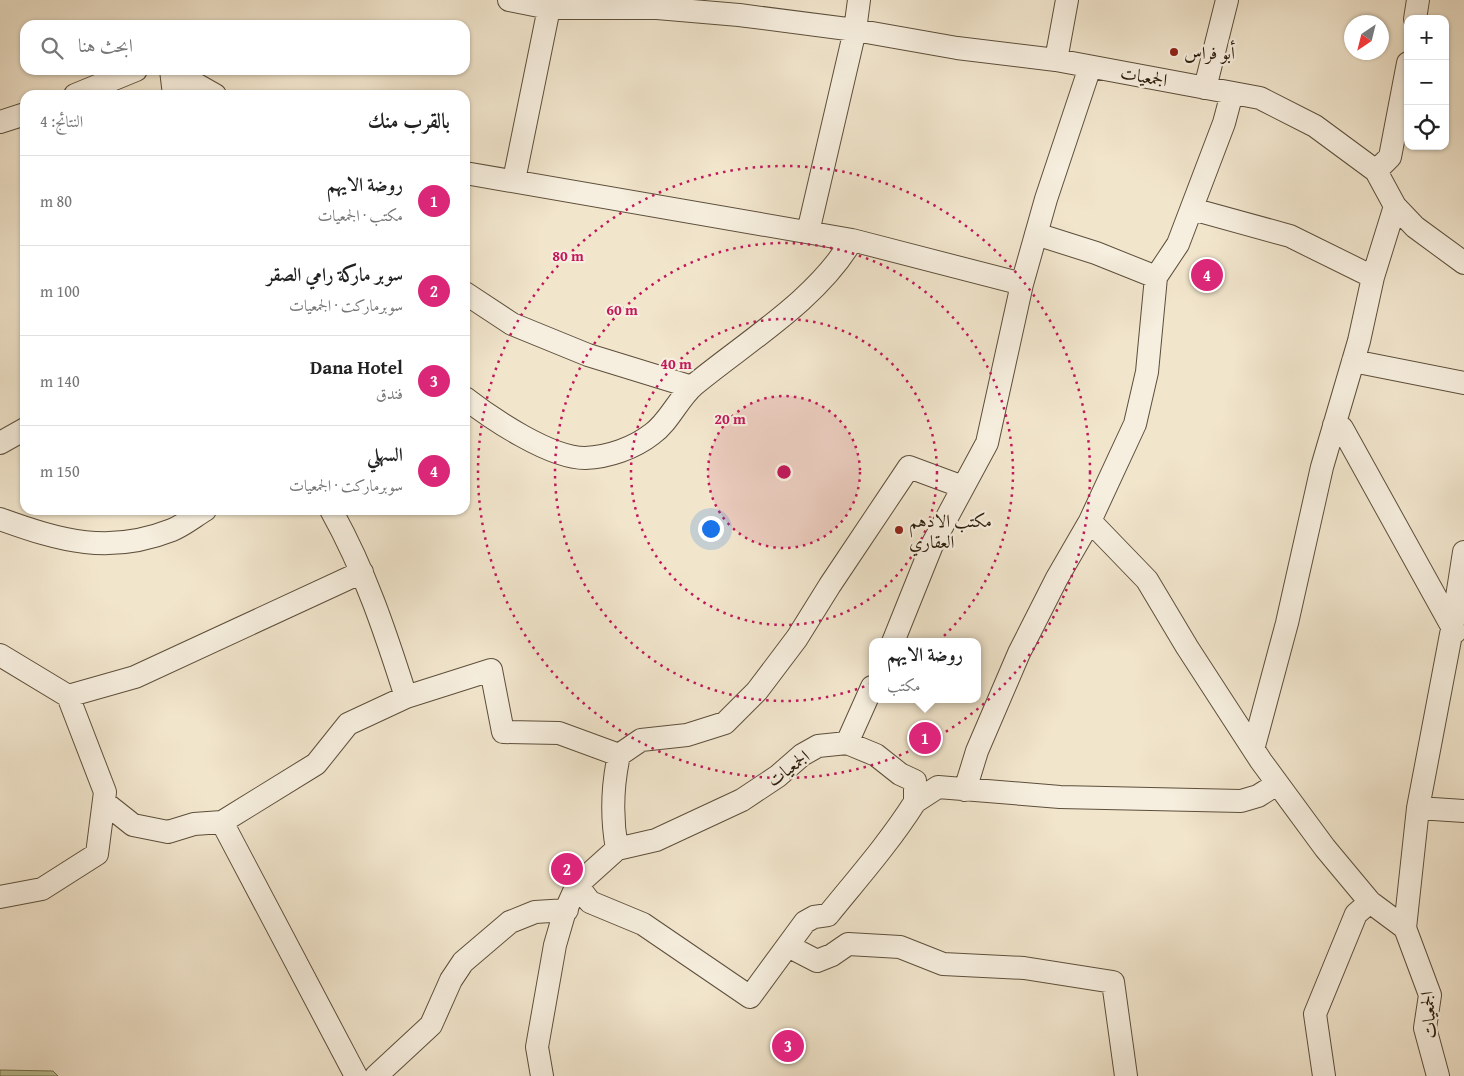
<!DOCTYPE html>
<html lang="ar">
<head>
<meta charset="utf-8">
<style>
  body { margin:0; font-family:"Gentium Book Plus",Amiri,serif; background:#f6f6f6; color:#222; direction:rtl }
  .controls { position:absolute; right:15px; top:15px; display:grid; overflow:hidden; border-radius:10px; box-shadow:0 1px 4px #0004 }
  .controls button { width:45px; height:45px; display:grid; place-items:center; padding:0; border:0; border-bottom:1px solid #e0e0e0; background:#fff; color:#222; font:25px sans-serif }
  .compass { position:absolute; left:1344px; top:15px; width:45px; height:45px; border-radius:50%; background:#fff; box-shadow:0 1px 4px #0004; rotate:215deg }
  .you { position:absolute; left:710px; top:528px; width:18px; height:18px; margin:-12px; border:4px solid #fff; border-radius:50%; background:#1a73e8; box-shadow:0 0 0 8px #1a73e833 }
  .badge { display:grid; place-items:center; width:32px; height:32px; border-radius:50%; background:#db2777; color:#fff; font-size:16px; font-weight:700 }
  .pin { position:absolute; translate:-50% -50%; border:2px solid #fff; box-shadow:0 1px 5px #0006 }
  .popup { position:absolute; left:869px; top:638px; width:112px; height:65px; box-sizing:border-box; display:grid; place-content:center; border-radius:10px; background:#fff; filter:drop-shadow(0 1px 4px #0005); font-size:16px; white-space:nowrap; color:#767676 }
  .popup b { font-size:19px; color:#222 }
  .popup::after { content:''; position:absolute; left:50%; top:100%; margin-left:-10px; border:10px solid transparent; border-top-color:#fff }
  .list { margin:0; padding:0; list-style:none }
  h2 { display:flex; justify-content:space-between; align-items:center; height:65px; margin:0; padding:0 20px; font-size:21px }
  h2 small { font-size:16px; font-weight:400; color:#767676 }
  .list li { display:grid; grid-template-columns:32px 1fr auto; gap:15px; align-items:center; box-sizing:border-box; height:90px; padding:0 20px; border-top:1px solid #e0e0e0 }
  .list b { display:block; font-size:19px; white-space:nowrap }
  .list p { margin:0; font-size:16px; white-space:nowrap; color:#767676 }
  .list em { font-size:16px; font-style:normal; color:#767676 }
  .icon { flex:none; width:28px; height:28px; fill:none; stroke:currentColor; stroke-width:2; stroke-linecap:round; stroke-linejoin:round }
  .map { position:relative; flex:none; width:1464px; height:1076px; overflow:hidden; direction:ltr }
  .search { position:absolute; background:#fff; box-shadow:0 1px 4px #0004; left:20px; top:20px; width:450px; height:55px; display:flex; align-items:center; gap:12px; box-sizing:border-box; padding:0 18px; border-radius:15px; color:#767676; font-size:19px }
  .panel { position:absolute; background:#fff; box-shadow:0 1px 4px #0004; left:20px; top:90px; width:450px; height:425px; border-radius:15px; direction:rtl }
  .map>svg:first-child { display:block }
  .green { fill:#bdc396; stroke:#747050 }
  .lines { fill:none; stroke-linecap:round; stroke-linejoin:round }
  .minor-casing { stroke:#5d4f3b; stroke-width:24 }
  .minor { stroke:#f6eede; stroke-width:22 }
  .ring { fill:none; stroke:#c2185b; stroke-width:2.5; stroke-dasharray:2.5 5 }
  .poi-dot { fill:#8f2418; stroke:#f6eede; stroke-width:2 }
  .labels { text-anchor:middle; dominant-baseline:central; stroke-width:4.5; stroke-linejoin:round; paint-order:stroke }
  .poi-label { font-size:18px; fill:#2c1d0b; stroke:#f6eede; text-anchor:start }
  .street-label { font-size:18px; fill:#2c1d0b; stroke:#f6eede }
  .centre { fill:#c2185b; stroke:#f6eede; stroke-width:2.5 }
  .ring-label { font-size:15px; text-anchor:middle; font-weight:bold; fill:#c2185b; stroke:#f6eede; stroke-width:4.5; stroke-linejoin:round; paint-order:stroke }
</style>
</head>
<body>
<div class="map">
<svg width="1464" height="1076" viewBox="0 0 1464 1076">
  <rect width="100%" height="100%" fill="#f1e5cc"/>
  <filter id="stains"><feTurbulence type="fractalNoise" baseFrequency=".004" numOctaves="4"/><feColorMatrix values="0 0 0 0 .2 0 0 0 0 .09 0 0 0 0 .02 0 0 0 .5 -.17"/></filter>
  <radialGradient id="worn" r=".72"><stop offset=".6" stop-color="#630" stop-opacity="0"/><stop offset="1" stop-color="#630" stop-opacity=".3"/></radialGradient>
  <path class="green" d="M0,1070l53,1 5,5h-58z"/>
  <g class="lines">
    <g class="minor-casing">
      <path id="minor" d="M509,0l40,8h108l82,7 116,15 102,18 99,12 204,38 55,28 61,45 19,35 20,21 49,36
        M1415,19l3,-19
        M1056,60l11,-60
        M171,70l44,25
        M171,70l3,25
        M1205,88l22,-88
        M75,95l61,-25
        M0,122l25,-8
        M1376,171l14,-14 18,-94
        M465,173l387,67 170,44
        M514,180l35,-172
        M1192,209l98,27 83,41
        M808,232l47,-202 4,-30
        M1036,234l60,19 60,24
        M465,293l47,31 76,31 104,32
        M1353,361l111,22
        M465,398c27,21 85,60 120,60 24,-1 49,-10 67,-24 17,-12 26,-35 42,-49 52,-43 124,-86 158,-145
        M1334,425l8,3 113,204
        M0,443l25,-14
        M331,510c34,61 54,121 75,187
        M0,519c61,22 109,36 172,11 12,-5 23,-14 33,-20
        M1090,521l57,59 40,67 74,114 64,87 45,54 35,26
        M893,642l39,-97 55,-102 35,-159 24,-85 44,-132
        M0,655l68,41 37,96 -8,62 -55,35 -42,8
        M68,696l67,-19 227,-105
        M847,743l25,-56
        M1254,746l33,-123 35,-156 37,-126 14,-64 22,-71
        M965,790l12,-39 42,-98 38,-75 33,-57 45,-97 12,-52 9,-95 22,-33 46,-121 8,-30
        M104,802l29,23 35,7 26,-8 28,-2 94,-58 32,-40 58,-27 85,-27 12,62 56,1 60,22
        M1418,808l46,3
        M222,822l134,254
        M617,849c-6,-33 -5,-62 2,-94l22,-15 46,-5 38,-12 32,-32 40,-53 33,-53 79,-118 54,20
        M577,885l13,17 53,22 107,73 55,-75 9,-5 14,-2c30,-37 61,-72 87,-113
        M788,946l29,15 15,-6 16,-11 52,3 43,17 81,4 89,14 13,94
        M376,1076l55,-51 20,-45 12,-18 47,-40 25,-10 32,-2
        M542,1076l-5,-29 18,-102 9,-31 13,-29 40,-36 39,-9 86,-40 36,-24 24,-21 16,-9 29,-3 29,12 24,19 15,7v21l23,-15 122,10 181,4 17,-5 19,-12
        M1324,1076l-9,-62 41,-100 14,-12
        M1438,1076l-13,-48 5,-33 -25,-67 13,-120 34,-179 12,-77"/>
    </g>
    <use href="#minor" class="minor"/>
  </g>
  <circle cx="784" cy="472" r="76" fill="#c2185b" fill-opacity=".12"/>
  <g class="ring">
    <circle cx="784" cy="472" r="76"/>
    <circle cx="784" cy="472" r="153"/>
    <circle cx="784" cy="472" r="229"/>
    <circle cx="784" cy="472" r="306"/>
  </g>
  <g class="poi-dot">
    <circle cx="1174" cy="52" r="5"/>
    <circle cx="899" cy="530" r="5"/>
  </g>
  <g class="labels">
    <g class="poi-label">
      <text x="1184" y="52">أبو فراس</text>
      <text x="909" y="520">مكتب الادهم<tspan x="909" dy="21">العقاري</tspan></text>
    </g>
    <g class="street-label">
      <text transform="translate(1144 76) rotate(10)">الجمعيات</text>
      <text transform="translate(788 768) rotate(-37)">الجمعيات</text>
      <text transform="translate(1428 1015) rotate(-94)">الجمعيات</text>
    </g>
  </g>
  <circle cx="784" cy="472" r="8" class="centre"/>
  <g class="ring-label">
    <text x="568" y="261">80 m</text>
    <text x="622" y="315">60 m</text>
    <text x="676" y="369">40 m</text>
    <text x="730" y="424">20 m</text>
  </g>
  <rect width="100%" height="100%" filter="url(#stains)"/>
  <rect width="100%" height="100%" fill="url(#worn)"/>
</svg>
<div class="controls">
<button>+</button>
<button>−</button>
<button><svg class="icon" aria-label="locate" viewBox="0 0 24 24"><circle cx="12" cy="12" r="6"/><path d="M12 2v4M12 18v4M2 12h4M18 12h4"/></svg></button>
</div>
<svg class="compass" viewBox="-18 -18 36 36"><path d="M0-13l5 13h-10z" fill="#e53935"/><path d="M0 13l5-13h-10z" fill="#767676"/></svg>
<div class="you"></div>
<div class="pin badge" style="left:925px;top:738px">1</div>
<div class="popup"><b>روضة الايهم</b>مكتب</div>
<div class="pin badge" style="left:567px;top:869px">2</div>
<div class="pin badge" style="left:788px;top:1046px">3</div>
<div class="pin badge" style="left:1207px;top:275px">4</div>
<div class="search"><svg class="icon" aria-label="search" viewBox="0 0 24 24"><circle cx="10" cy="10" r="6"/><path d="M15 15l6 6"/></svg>ابحث هنا</div>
<section class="panel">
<h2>بالقرب منك<small>النتائج: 4</small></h2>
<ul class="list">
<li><span class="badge">1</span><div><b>روضة الايهم</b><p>مكتب · الجمعيات</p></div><em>80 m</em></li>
<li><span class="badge">2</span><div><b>سوبر ماركة رامي الصقر</b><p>سوبرماركت · الجمعيات</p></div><em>100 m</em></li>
<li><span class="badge">3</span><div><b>Dana Hotel</b><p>فندق</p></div><em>140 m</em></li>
<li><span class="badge">4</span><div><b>السهلي</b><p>سوبرماركت · الجمعيات</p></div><em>150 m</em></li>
</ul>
</section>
</div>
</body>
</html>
